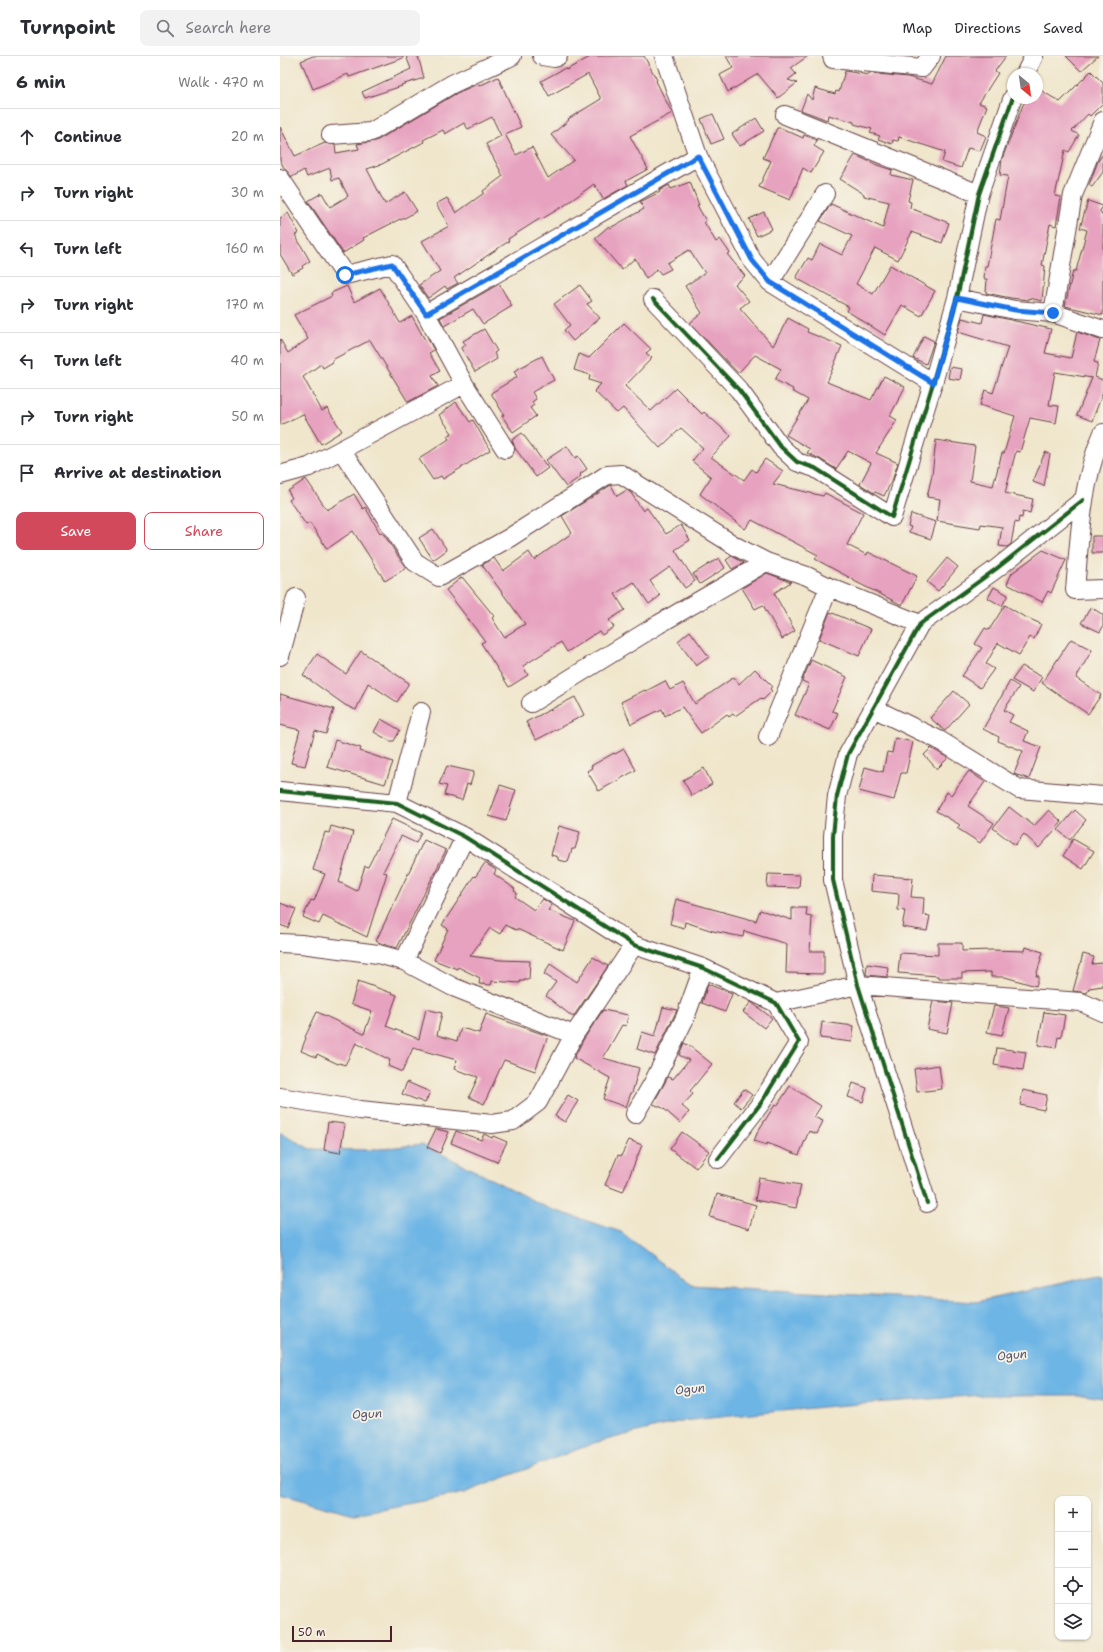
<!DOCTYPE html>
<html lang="en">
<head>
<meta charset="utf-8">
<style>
  body { margin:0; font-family:"Shantell Sans",sans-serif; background:#f2f2f3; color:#2b2b33 }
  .controls { position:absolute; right:12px; bottom:12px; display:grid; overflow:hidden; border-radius:8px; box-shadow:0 1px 3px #0004 }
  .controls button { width:36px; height:36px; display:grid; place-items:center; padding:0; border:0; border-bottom:1px solid #e1e1e2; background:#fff; color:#2b2b33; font:20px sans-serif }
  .compass { position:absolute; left:727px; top:12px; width:36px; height:36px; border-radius:50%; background:#fff; box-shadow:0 1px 3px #0004; rotate:151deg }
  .scale { position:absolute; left:12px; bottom:10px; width:100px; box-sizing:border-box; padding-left:4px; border:2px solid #4a1f2b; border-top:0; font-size:11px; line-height:14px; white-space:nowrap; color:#4a1f2b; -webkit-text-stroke:3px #f7f3e8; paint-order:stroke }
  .stop { position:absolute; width:12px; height:12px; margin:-9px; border:3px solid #1a73e8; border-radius:50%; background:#fff }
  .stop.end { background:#1a73e8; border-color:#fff; box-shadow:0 1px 4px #0008 }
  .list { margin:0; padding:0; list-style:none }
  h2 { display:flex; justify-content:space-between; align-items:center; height:52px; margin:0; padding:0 16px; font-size:17px }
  h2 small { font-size:13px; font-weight:400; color:#7c7c81 }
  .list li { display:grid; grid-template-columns:26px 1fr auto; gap:12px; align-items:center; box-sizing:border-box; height:56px; padding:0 16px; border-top:1px solid #e1e1e2 }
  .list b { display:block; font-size:15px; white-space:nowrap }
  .list em { font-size:13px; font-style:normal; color:#7c7c81 }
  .actions { display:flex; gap:8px; padding:12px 16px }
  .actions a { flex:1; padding:9px 0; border:1px solid #d1495b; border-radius:8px; text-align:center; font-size:14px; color:#d1495b }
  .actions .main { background:#d1495b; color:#fff }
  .icon { flex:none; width:22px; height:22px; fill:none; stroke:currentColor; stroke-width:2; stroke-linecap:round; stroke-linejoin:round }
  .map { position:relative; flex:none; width:823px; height:1596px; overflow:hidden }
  header { display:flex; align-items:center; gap:24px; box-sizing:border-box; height:56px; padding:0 20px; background:#fff; border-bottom:1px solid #e1e1e2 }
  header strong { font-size:19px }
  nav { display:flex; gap:22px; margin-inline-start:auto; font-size:14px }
  .search { width:280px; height:36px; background:#f2f2f3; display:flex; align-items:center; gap:10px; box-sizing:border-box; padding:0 14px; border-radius:8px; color:#7c7c81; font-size:15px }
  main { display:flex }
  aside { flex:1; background:#fff }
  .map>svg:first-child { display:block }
  .water { fill:#6db5e5; stroke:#5c6a88 }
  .building { fill:#e7a2bf }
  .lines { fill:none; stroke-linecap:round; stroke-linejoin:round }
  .minor-casing { stroke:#633d43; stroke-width:20 }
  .minor { stroke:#fff; stroke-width:18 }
  .cycleway-casing { stroke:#f7f3e8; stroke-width:6 }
  .cycleway { stroke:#1b5e20; stroke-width:4 }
  .route { stroke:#1a73e8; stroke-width:5 }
  .labels { text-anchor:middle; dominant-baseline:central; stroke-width:3.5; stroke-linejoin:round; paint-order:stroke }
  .water-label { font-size:12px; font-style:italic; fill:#56546c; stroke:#f7f3e8 }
</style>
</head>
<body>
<header>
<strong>Turnpoint</strong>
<div class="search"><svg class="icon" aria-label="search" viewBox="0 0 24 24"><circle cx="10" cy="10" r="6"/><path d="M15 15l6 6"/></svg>Search here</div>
<nav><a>Map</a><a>Directions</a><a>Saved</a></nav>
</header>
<main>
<aside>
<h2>6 min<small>Walk · 470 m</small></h2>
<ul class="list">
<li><svg class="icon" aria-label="ahead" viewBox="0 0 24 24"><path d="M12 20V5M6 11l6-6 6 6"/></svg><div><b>Continue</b></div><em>20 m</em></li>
<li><svg class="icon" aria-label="right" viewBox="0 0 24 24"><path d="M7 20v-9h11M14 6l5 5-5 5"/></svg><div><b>Turn right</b></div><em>30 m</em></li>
<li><svg class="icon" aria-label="left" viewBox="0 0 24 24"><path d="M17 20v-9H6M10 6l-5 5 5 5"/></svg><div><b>Turn left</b></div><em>160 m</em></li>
<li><svg class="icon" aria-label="right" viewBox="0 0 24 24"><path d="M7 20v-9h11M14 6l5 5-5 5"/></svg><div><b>Turn right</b></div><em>170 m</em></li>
<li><svg class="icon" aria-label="left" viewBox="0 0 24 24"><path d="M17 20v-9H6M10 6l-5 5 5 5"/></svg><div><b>Turn left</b></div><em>40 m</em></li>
<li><svg class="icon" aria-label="right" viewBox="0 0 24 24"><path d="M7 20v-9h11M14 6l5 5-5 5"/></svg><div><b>Turn right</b></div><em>50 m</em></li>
<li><svg class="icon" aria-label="arrive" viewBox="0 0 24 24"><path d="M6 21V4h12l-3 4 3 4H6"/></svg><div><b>Arrive at destination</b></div></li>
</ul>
<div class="actions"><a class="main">Save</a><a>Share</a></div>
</aside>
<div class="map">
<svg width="823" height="1596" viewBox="0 0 823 1596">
  <rect width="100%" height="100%" fill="#f7f3e8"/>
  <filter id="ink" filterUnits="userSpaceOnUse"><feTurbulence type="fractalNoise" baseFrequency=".025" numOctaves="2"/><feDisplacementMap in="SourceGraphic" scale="8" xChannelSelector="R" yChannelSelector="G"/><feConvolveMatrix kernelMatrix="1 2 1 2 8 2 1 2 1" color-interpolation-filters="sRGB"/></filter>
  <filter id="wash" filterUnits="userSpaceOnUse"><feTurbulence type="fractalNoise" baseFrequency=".012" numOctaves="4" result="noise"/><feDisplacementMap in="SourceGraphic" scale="16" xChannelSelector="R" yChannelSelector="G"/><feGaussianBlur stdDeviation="0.9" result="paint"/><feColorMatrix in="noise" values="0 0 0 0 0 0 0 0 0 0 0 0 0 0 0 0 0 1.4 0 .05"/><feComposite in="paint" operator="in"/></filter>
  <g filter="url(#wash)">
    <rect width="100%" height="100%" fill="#f0e6cc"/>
    <path class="water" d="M0,1076l30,17 60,1 52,-6 126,64 73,24 70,53 285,17 123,-27 4,1v122l-20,-3h-99l-151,11 -152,15 -87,22 -130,50 -110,21 -74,-20z"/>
    <g id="blocks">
      <path class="building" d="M33,0h90v2l-54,19 -1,-3 -35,15 -12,-28z
        M126,0h12l6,22 -23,7 1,1 -37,12 -3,-6 49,-23z
        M312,0h52l13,24 -1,1 16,32 -42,23 18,33 -22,12 2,4 -25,14 -9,-15 -29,21 -23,14 -1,-1 -33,21 1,2 -55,37 4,5 -11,6 -2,-3 -17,12 -9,-13 21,-14 -18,-30 27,-15 -13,-22 11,-6 9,15 28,-20 -1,-2 20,-15 -17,-32 15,-8 -9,-19 -24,12 -4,-6 -19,11 -2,-4 -20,10 1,2 -42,22 -15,5 18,35 20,-12 12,19 -16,9 -1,-1 -37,19 1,2 -21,13 -35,-52 14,-8 8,14 18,-11 -9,-18 -7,2 -2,-12 -23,9 -3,-7 -12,7 -8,-9 -4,-8v-33l15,29 30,-13 10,2 1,8 23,-4 -2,-5 19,-3 81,-48 20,-9 2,2 19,-9 23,50 -16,7 11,21 16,-8 16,31 26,-18 -23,-25 18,-15 -1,-1 33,-20 -13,-25 -39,22 -8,-15 24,-13 1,2z
        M446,0h82l-17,12 5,6 -8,6 9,3 -19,15 -20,-24 -30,18 -8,-17 13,-7z
        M666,0h60l-11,15 3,2 -19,30 8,3 -10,26 9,4 -6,15 -12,-3 -7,20 -19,-6 3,-10 -46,-15 -1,4 -5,-1 -1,4 -14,-5 2,-3 -10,-3 2,-4 -18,-5v-2l-26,-7 -1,5 -26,-10 6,-16 5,6 3,-12 20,6 1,-3 3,1 6,-21 24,4v-2l39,4 24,7z
        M786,0h32l-17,15z
        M811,15l12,12v20l-13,13 -2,-2 -16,17 7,4 -10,17 -4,-2 -10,46 6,1 -5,29 -6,-2 -8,41 3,1 -3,35 -13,-3v2l-18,-2 -25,-5 1,-14h-3l1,-13h2l9,-47 4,1 8,-44 -8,-1 2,-16 21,-54 4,-7h10v-10l23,14z
        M433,58l11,25 -13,5 -10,-25z
        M476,62l8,13 -24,15 -8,-12z
        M497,72h4l22,10 1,-3 13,5 -3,6 10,6 -13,21 -8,-5 -13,32 -31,-13 12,-26 -8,-3z
        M823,98v18l-11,15 -3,-2 9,-24z
        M575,99l22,10 15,5 -1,5 22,5 -5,21 3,1 -1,6 39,15 -7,20 -30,-11 -14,28 -23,-12 -19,36 17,10 17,-29 45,26 -14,25 -19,-11 -17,30 -38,-24 2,-4 -53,-29 12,-20 4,2 8,-16 22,11 10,-19 -32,-15 11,-17 52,24 6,-26 -25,-6v-2l-24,-15z
        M410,126l9,23h-2l9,16 -2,1 12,20 4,-3 10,14 -3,1 18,22 -10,8 14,17 -9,7 33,38 15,-28 20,11 -1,3 35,14 -15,36 44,18 13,-24 21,11 -15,29 7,4 -21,33 22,10 -5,15 -9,18 -9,-4 -1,1 -14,-9 11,-21 -23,-12 -12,18 -16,-10 -13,-6 3,-4 -24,-14 22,-35 -16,-9 1,-2 -18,-9 6,-11 -26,-14 -17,18 -48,-50 12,-10 -17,-27 20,-13 -16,-23 -22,13 4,6 -10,5 -4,-5 -11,10 -11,-21 -13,12 -27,-32 14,-12 1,2 34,-19 -4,-7 20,-10 -1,-1 10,-6 2,4z
        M808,145l15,5 -3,5 3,5v99l-38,-9 8,-35h3l11,-41 -7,-2z
        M484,156l8,17 -15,7 -8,-17z
        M8,157l11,20 -4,2 15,26 -8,5 1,2 -11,6 -12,-20v-36z
        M219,228l13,22 -29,18 -10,-15 -29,17 -4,-8z
        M300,229l12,16 -5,3 13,14 -27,23 -9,-11 6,-5 -16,-21z
        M67,230l7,16 26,-14 20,35 12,-7 13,24 3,-1 6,11 -5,3 11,18 -8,5 6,10 -30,16 -38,-62 -38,20 1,2 -10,6 -2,-4 -18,13 19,34 5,-3 15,23 -21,13 -18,-30 -23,11v-86l8,14 20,-14 -14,-24 38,-19 -1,-3z
        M704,258l67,15 -6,24 26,5 6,-26 23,8 -6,22 4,1 -3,14 8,3v12l-11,29 -15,-6 15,-37 -37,-6 -6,33 10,1 -3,17 -26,-5 -10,34 -4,-1 -11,42 28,6 -3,14 -7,-2 -1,7 -3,-1 -1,6 -3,-1 -4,22 -4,3 -8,-1 3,-19 -21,-3 -1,4 -43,-7 3,-22 -13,-2 5,-22 4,-35 39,6 -5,35 23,5 9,-33h2l11,-37 -35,-11 5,-15 8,3 15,-46 -50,-15 4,-14 20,5z
        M344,267l27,26 -5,4 6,5 -27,28 26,25 25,-23 26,26 2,-2 27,24 -20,21 33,23 8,-11 4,3 9,-13 18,12 -10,13 50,12 2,-3 38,20 -16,32 20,10 1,-3 49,24 -15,29 -48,-24v-1l-39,-21 3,-4 -66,-35 -7,9 -45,-35 11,-17 -19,-16 11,-13 -22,-20 -21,20 -37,-40 -6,5 -23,-22 7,-7 -12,-4 1,-5 -16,-5 5,-16 10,4z
        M204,273l13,22 -3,2 3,6 -22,13 -14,-24 5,-3 -3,-4z
        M644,280l10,5 -8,23 -13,-6z
        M262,300l12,24 -22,12 4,7 -4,3 2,3 -4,3 6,8 -23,16 -11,-16 2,-1 -13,-22 26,-16 -3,-6z
        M670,311l12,2 -2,11 -12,-2z
        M176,346l14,20 3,-2 17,30 -47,29 -2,-3 -8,4 -14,-21 30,-20 -2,-3 5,-3 -13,-18z
        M242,377l26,35 -12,9 -21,-29 -3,-8z
        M287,390l8,12 3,-2 9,13 -7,5 1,2 -15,11 -20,-27z
        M765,396l5,2 -6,32 -11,-4z
        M26,423l21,31 27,-16 9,15 2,-2 15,26 2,-1 24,36 -21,13 -32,-50 -26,18 -17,-26 -4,2 -17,-25 3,-2 -4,-7z
        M331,429l6,11 10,-6 4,3 12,18 4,-3 19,26 15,-9 9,15 -15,10 20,31 -10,7 -15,-21 -20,14 10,15 -11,8 -15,-22 -19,12 10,16 -16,10 5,7 -12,8 -3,-4 -32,21 -6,-10 -38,24 5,9 -19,12 -28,-44 4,-2 -39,-51 16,-13 32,39 -2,2 12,19 21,-13 -43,-59 12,-7 9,13 26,-19 5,8 38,-27 -10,-17z
        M631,458l25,8 -5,17 -22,-7 2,-5 -3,-1z
        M153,473l14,21 -14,10 -14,-22z
        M812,480h11v17h-11z
        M763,494l23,10 -15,33 -3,-2 -6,11 -35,-18 5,-11z
        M452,500l12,7 -12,6 -6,-9z
        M439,502l6,10 -25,16 -7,-10z
        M667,502l11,9 -20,24 -11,-9z
        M487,517l24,9 -17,11 21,38 -13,8 -19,-34 -8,4 -13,-21z
        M714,531l14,8 -6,11 -14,-8z
        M725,549l16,10 20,9 -7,15 -4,-2 -11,18 -21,-12 -12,21 8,5 -14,19 -18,-12 20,-28 -7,-4 10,-16 4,2z
        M811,551l12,8v12l-3,5 -19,-9z
        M550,556l41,17 -12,27 -40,-17z
        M410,575l19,26 -13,9 -18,-25z
        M791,583l21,11 -16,28 25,17 -13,19 -46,-31z
        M81,595l48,32 -12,19 -29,-19 -12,27 -11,-5 -42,-30 14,-21 29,20z
        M531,604l36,17 -15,34 6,2 -8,17 -35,-15 14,-31 -7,-3z
        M742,610l20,11 -9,15 -21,-12z
        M475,613l17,17 -2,3 2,2 -9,9 -2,-2 -26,18 -2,-2 -4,3 -2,-3 -26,19 -19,-26 -17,9 -3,-7 -31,15 -10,-22 24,-12 1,1 19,-10 5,9 13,-7 12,21 39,-27 5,7z
        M730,625l9,6 -15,23 9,5 -4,7 19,9 -4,10 17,6 -12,32 -15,-5 9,-23 -25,-10 1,-4 -16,-8z
        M674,635l15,13 -24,27 -15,-13z
        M0,638l54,15 -8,25 -11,-3 -10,35 -14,-3 9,-33 -20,-5z
        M295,641l9,18 -48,25 -10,-18z
        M101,663l19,11 -6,11h-4l-16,-9z
        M615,682l18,4 -7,31h-5l-7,27 -35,-9 6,-24 18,5 4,-20 5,1z
        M55,684l26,8 -1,3 33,11 -8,22 -58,-17z
        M651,692l17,10 -11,11 -13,-14z
        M344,693l12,21 -37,21 -12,-20 5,-3 -1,-2 23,-13 1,1z
        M167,710l27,6 -4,13 -3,-1 -5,16 -18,-5 3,-9 -8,-2z
        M424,712l8,16 -20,12 -9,-16z
        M689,715l16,11 -17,24 26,17 -14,20 -23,-15 3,-3 -24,-14 11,-19 4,3z
        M220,729l16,5 -10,31 -17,-5z
        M729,751l25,19 15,-16 13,12 -23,26 -15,-14 -9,11 -22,-17z
        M795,754l11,10 -16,20 -12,-10z
        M112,763l29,14 -5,10 -15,-7 -18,36 4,1 -20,64 -44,-21 -4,8 -16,-7 8,-17 3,1 11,-27 -12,-4 12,-38 4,1 2,-7 22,6 -14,50 18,9 8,-25 3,1z
        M279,770l21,6 -5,17h-3l-4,13 -10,-2v-3l-7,-2z
        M793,783l21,12 -11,18 -20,-13z
        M144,784l22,10 -49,98 -14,-4 -7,-3z
        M205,807l11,7 -2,4 21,15 -1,2 3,2 -2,4 19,13 9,-11 9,6 -4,5 27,11 -12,29 -46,-21 -1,1 -11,-5 -5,9 -10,-6 -20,28 30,4 30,1 -1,18h-5v2h-4v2l-28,-2 -1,4 -12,-1 1,-6 -22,-11 -1,2 -23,-9 14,-31 -6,-4 32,-49 1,1z
        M488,818l32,1 -1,13 -32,-1z
        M592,819l41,3 -2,19 13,1 -1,17 7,1 -3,15 -25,-4 3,-16 -7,-1 1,-16 -28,-3z
        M396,843l80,22 4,-11 32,10v-12h15l-1,8 6,1 -2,34h14v23l-38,-1 1,-29 -43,-13 -1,6 -30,-6 -28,-9 -1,6 -14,-4z
        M0,847l16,6 -8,19 -8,-3z
        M658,887h24v8l30,-1 32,1 1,-4 18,5 -7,24h3l-3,10 -31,-9h-14v-5l-29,1v5h-24v-2l-40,-3 2,-20 38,2z
        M803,898l11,3 -2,7 11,-1v23l-14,2 -2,5 -14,-2z
        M313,901l15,9 -35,51 -27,-21 10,-14 -12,-8 6,-10 27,18z
        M587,908l21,3 -1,10 -21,-2z
        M78,925l39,14 -11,31 33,13 7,-30 16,4 -5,22 20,6 4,-13 18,5 7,-19 62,22 -13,35 -31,-11 -20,44 -15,-7 9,-20 -24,-8 3,-9 -44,-12 -11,24 -14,-6 2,-6 -34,-17 -11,22 -6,-2 -1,1 -21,-10 -1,3 -15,-6 5,-13 -1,-1 12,-25 47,22 8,-23 -21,-7z
        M428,928l24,10 -7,18 -23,-9z
        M653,945l20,2 -6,30 -20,-4z
        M471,946l21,16 -8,10 -21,-16z
        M714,950l15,2 -7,27 -15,-3z
        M383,951l14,3 -22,45 -18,-6 5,-17 13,4z
        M323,954l25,5 -2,11 -4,-1 -19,33 36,10 -7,25h-1l-5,14 -23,-8 7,-21 -36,-20 9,-18z
        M764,956l21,3 -4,23 -3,-1 -2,11 -18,-3z
        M542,966l32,4 -2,16 -32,-4z
        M404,987l7,4 21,17 -22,27 3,3 -11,12 7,6 -9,11 -17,-15 -10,-4 15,-27 5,2 16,-19 -10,-5z
        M717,992l29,4 -3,18 -29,-5z
        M659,1009l3,24 -25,3 -3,-23z
        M127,1026l23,10 -5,11 -23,-9z
        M573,1027l14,5 -4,14 -15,-5z
        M510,1030l31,20 -7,11 9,4 -6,13 -8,-3 -10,24 -32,-12v2l-13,-4 4,-10 17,-26 2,1z
        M464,1033l8,6 -11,13 -7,-6z
        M743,1034l24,5 -3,15 -24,-5z
        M288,1039l10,6 -13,21 -10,-6z
        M48,1066l17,2 -5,29 -16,-3z
        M156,1073l13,3 -9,21 -13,-6z
        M176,1075l25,9 3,-6 8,4 1,-2 14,6 -10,20 -46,-19z
        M402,1076l27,19 -13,17 -26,-19z
        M349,1084l13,5 -19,47 -18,-7 13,-30 3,1z
        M479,1122l42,7 -5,23 -41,-8z
        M437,1138l39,11 -7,24 -39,-12z"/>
    </g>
  </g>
  <g filter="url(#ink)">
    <use href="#blocks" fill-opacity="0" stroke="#633d43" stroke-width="1"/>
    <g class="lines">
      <g class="minor-casing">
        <path id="minor" d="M262,0l12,2 4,-2
          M384,0l34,100 54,104 18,22 163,101
          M552,0l1,3 89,9 9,-12
          M745,18l9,-18
          M505,59l194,79
          M51,79l40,-3 81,-48 60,-28
          M0,122l65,97 47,-11 34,50 38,70 41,65
          M490,226l55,-88
          M677,242l58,12 38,3 50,17
          M373,243l86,91 42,57 16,15 18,6 77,49 41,-134 24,-85 22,-104 34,-97
          M773,257l20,-118 30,-74
          M146,258l272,-158
          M823,377c-22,49 -23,104 -28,157l28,-1
          M62,395l73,111 24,15 70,-39 98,-63 14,-1 116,73 29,15 41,14 22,11 91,37
          M0,419l29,-8 155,-83
          M0,600l16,-58
          M251,647l128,-79 107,-62
          M593,652l66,32 80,49 84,7
          M488,681l61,-150
          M0,735l117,12 68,34 169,108 69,23 73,35 23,39 -38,61 -43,56
          M117,747l24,-91
          M0,887l21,1 77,10 26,7 49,26 121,48
          M124,905l61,-124
          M496,947l82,-18 223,17 22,10
          M0,1041l80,13 132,14 21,-3 25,-19 36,-67 60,-90
          M355,1058l18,-31 32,-65 18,-50
          M647,1147l-69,-218 -25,-105v-44l4,-40 11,-42 72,-130 76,-55 87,-69"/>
      </g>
      <use href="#minor" class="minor"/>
      <g class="cycleway-casing">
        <path id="cycleway" d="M373,243l86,91 42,57 16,15 18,6 77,49 41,-134 24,-85 22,-104 34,-97
          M0,735l117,12 68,34 169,108 69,23 73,35 23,39 -38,61 -43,56
          M647,1147l-69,-218 -25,-105v-44l4,-40 11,-42 72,-130 76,-55 87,-69"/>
      </g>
      <use href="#cycleway" class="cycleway"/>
    </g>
  </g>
  <g class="lines" filter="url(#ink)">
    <path class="route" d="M65,219l47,-11 34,50 272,-158 54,104 18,22 163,101 24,-85 58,12 38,3"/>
  </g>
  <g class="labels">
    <g class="water-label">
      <text transform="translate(732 1299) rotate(-6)">Ogun</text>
      <text transform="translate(410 1333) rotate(-6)">Ogun</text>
      <text transform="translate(87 1358) rotate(-3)">Ogun</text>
    </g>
  </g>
</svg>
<div class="controls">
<button>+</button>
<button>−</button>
<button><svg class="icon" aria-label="locate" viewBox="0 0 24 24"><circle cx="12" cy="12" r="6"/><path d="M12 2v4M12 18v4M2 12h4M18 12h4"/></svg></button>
<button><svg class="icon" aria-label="layers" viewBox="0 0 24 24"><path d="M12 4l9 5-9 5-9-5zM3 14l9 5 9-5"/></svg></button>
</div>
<svg class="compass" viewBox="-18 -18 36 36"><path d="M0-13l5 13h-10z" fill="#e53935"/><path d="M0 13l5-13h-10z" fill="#7c7c81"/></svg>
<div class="scale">50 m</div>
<div class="stop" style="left:65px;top:219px"></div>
<div class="stop end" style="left:773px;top:257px"></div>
</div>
</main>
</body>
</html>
